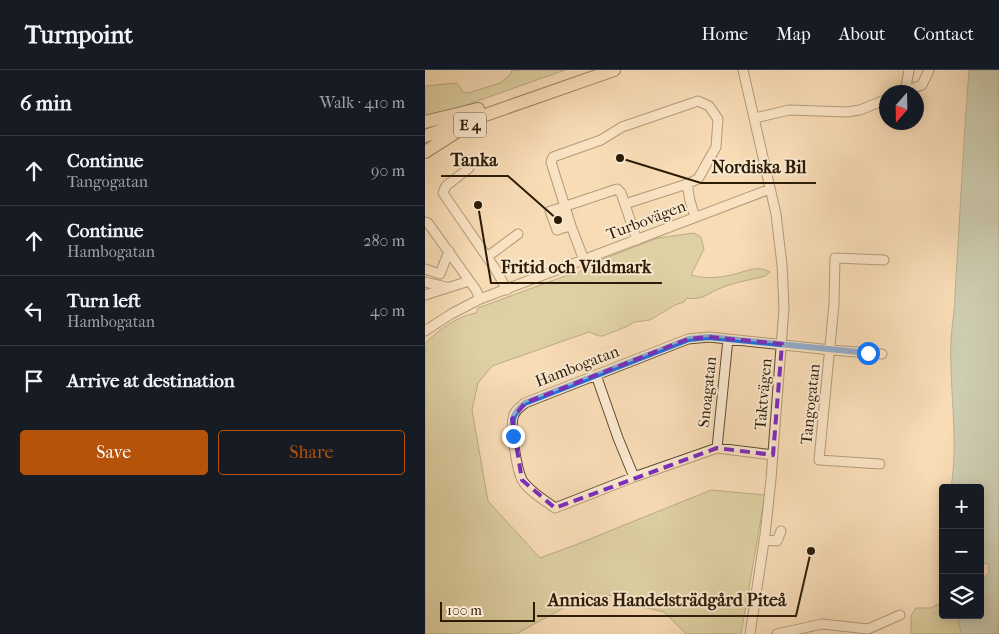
<!DOCTYPE html>
<html lang="en">
<head>
<meta charset="utf-8">
<style>
  body { margin:0; font-family:"IM FELL French Canon",serif; background:#20242c; color:#f1f3f6 }
  .controls { position:absolute; right:15px; bottom:15px; display:grid; overflow:hidden; border-radius:5px; box-shadow:0 2px 12px #0003 }
  .controls button { width:45px; height:45px; display:grid; place-items:center; padding:0; border:0; border-bottom:1px solid #363941; background:#171b24; color:#f1f3f6; font:25px sans-serif }
  .compass { position:absolute; left:454px; top:15px; width:45px; height:45px; border-radius:50%; background:#171b24; box-shadow:0 2px 12px #0003; rotate:200deg }
  .scale { position:absolute; left:15px; bottom:12px; width:95px; box-sizing:border-box; padding-left:5px; border:2px solid #2b1c06; border-top:0; font-size:14px; line-height:18px; white-space:nowrap; color:#2b1c06; -webkit-text-stroke:4px #fae8d0; paint-order:stroke }
  .stop { position:absolute; width:15px; height:15px; margin:-11px; border:4px solid #1a73e8; border-radius:50%; background:#fff }
  .stop.end { background:#1a73e8; border-color:#fff; box-shadow:0 1px 5px #0008 }
  .list { margin:0; padding:0; list-style:none }
  h2 { display:flex; justify-content:space-between; align-items:center; height:65px; margin:0; padding:0 20px; font-size:21px }
  h2 small { font-size:16px; font-weight:400; color:#9ea1a6 }
  .list li { display:grid; grid-template-columns:32px 1fr auto; gap:15px; align-items:center; box-sizing:border-box; height:70px; padding:0 20px; border-top:1px solid #363941 }
  .list b { display:block; font-size:19px; white-space:nowrap }
  .list p { margin:0; font-size:16px; white-space:nowrap; color:#9ea1a6 }
  .list em { font-size:16px; font-style:normal; color:#9ea1a6 }
  .actions { display:flex; gap:10px; padding:15px 20px }
  .actions a { flex:1; padding:11px 0; border:1px solid #b45309; border-radius:5px; text-align:center; font-size:18px; color:#b45309 }
  .actions .main { background:#b45309; color:#fff }
  .icon { flex:none; width:28px; height:28px; fill:none; stroke:currentColor; stroke-width:2; stroke-linecap:round; stroke-linejoin:round }
  .map { position:relative; flex:none; width:574px; height:564px; overflow:hidden }
  header { display:flex; align-items:center; gap:30px; box-sizing:border-box; height:70px; padding:0 25px; background:#171b24; border-bottom:1px solid #363941 }
  header strong { font-size:24px }
  nav { display:flex; gap:28px; margin-inline-start:auto; font-size:18px }
  main { display:flex }
  aside { flex:1; background:#171b24 }
  .map>svg:first-child { display:block }
  .green { fill:#bfc08c; stroke:#756e49 }
  .water { fill:#9dbcad; stroke:#6f7c6a }
  .lines { fill:none; stroke-linecap:round; stroke-linejoin:round }
  .minor-casing { stroke:#5e4c32; stroke-width:11 }
  .highway-casing { stroke:#2b1c06; stroke-width:14 }
  .minor { stroke:#fae8d0; stroke-width:9 }
  .highway { stroke:#f8dcb6; stroke-width:12 }
  .route { stroke:#1a73e8; stroke-width:6 }
  .marked { fill:none; stroke:#7b2cbf; stroke-width:4; stroke-dasharray:10 6; stroke-linejoin:round }
  .labels { text-anchor:middle; dominant-baseline:central; stroke-width:4; stroke-linejoin:round; paint-order:stroke }
  .shield { fill:#fae8d0; stroke:#695943; stroke-width:1 }
  .shield-label { font-size:15px; font-weight:bold; fill:#2b1c06 }
  .street-label { font-size:16px; fill:#2b1c06; stroke:#fae8d0 }
  .leader { fill:none; stroke:#2b1c06; stroke-width:2 }
  .callout-dot { fill:#2b1c06; stroke:#fae8d0; stroke-width:2 }
  .callout-label { font-size:18px; text-anchor:middle; font-weight:bold; fill:#2b1c06; stroke:#fae8d0; stroke-width:4; stroke-linejoin:round; paint-order:stroke }
</style>
</head>
<body>
<header>
<strong>Turnpoint</strong>
<nav><a>Home</a><a>Map</a><a>About</a><a>Contact</a></nav>
</header>
<main>
<aside>
<h2>6 min<small>Walk · 410 m</small></h2>
<ul class="list">
<li><svg class="icon" aria-label="ahead" viewBox="0 0 24 24"><path d="M12 20V5M6 11l6-6 6 6"/></svg><div><b>Continue</b><p>Tangogatan</p></div><em>90 m</em></li>
<li><svg class="icon" aria-label="ahead" viewBox="0 0 24 24"><path d="M12 20V5M6 11l6-6 6 6"/></svg><div><b>Continue</b><p>Hambogatan</p></div><em>280 m</em></li>
<li><svg class="icon" aria-label="left" viewBox="0 0 24 24"><path d="M17 20v-9H6M10 6l-5 5 5 5"/></svg><div><b>Turn left</b><p>Hambogatan</p></div><em>40 m</em></li>
<li><svg class="icon" aria-label="arrive" viewBox="0 0 24 24"><path d="M6 21V4h12l-3 4 3 4H6"/></svg><div><b>Arrive at destination</b></div></li>
</ul>
<div class="actions"><a class="main">Save</a><a>Share</a></div>
</aside>
<div class="map">
<svg width="574" height="564" viewBox="0 0 574 564">
  <rect width="100%" height="100%" fill="#f8dcb6"/>
  <filter id="stains"><feTurbulence type="fractalNoise" baseFrequency=".004" numOctaves="4"/><feColorMatrix values="0 0 0 0 .2 0 0 0 0 .09 0 0 0 0 .02 0 0 0 .5 -.17"/></filter>
  <radialGradient id="worn" r=".72"><stop offset=".6" stop-color="#630" stop-opacity="0"/><stop offset="1" stop-color="#630" stop-opacity=".3"/></radialGradient>
  <path class="green" d="M87,0h53l-116,41 -24,5v-30l32,-3 6,9 5,1 32,-10 11,-9z
    M269,163l7,4 3,12 -13,26c14,4 29,3 44,-1 12,-3 23,-9 35,-2l-5,4c-14,4 -30,6 -44,12 -13,5 -19,13 -34,10l-3,4 -9,3 -25,15 -16,2 -6,4 -25,10h-4l-10,-4 -97,34 -14,17 -6,27 16,91 52,57 35,-13 136,-55 54,5 -24,139h-55l-22,-22 -21,-5 -32,-12 -38,8 -57,31h-91v-291c14,-13 32,-27 51,-30l2,-5 87,-32c9,-1 15,-2 20,-10l73,-28z
    M518,532v13h18l-3,6 4,13h-51v-18l5,-8h15z"/>
  <path class="water" d="M544,0h30v564h-37l-4,-13 3,-6h19v-32l9,-11 -1,-8 -8,-1v-75h-29c8,-49 -2,-99 0,-148 1,-16 4,-31 4,-46 5,-75 8,-149 14,-224z"/>
  <g class="lines">
    <g class="minor-casing">
      <path id="minor" d="M318,0l33,144 6,51 2,43 -13,171 -6,56 -15,99
        M477,22l20,-7 7,-15
        M480,22l4,-22
        M330,48l34,-8 58,2 13,-2 27,-11
        M44,98l-23,18 -3,7 53,77 11,20
        M200,134l62,-20
        M132,139l-7,2 7,19 6,-2
        M0,152l3,1 48,67 4,9
        M146,156l-8,2 -6,-19 60,-20 4,4 16,47
        M62,187l31,-23
        M159,190l-13,-34 -20,-64 2,-5 48,-17 21,-13 76,-26 11,5 9,13 -2,28 -18,32 -11,5 3,17 5,16
        M0,199l15,5 9,-23
        M0,212l21,5
        M0,225l44,-14
        M0,261l26,-17 29,-15 290,-110
        M171,305l22,63 16,39
        M292,378l11,-109
        M348,385l-56,-7 -83,29 -79,31c-11,-8 -26,-17 -33,-28 -5,-10 -12,-51 -9,-62 1,-7 6,-10 12,-15l163,-64 21,-2 122,13 51,4
        M455,394l-61,-4 15,-156 1,-46 49,2
        M339,470l13,1 4,-10
        M352,564l45,-10 46,5 32,-14"/>
    </g>
    <g class="highway-casing">
      <path id="highway" d="M0,52l53,-13
        M0,66l189,-66
        M0,82l36,-23"/>
    </g>
    <use href="#minor" class="minor"/>
    <use href="#highway" class="highway"/>
  </g>
  <g class="lines">
    <path class="route" d="M88,366c-1,-17 -2,-21 12,-33l164,-64 20,-2 159,16"/>
  </g>
  <path d="M0 0H574V564H0ZM284,267l73,7 -9,111 -56,-7 -162,60 -33,-28 -10,-61 13,-16 163,-64z" fill="#f8dcb6" fill-opacity=".55" fill-rule="evenodd"/>
  <path class="marked" d="M284,267l73,7 -9,111 -56,-7 -162,60 -33,-28 -10,-61 13,-16 163,-64z"/>
  <g class="labels">
    <rect class="shield" x="29" y="42.5" width="32" height="25" rx="4"/>
    <g class="shield-label">
      <text x="45" y="55">E 4</text>
    </g>
    <g class="street-label">
      <text transform="translate(221 150) rotate(-21)">Turbovägen</text>
      <text transform="translate(152 296) rotate(-21)">Hambogatan</text>
      <text transform="translate(282 322) rotate(-84)">Snoagatan</text>
      <text transform="translate(338 324) rotate(-85)">Taktvägen</text>
      <text transform="translate(385 334) rotate(-84)">Tangogatan</text>
    </g>
  </g>
  <path class="leader" d="M133 150L83 106H16M195 88L276 113H391M53 135L66 213H237M386 481L371 546H112"/>
  <g class="callout-dot">
    <circle cx="133" cy="150" r="5"/>
    <circle cx="195" cy="88" r="5"/>
    <circle cx="53" cy="135" r="5"/>
    <circle cx="386" cy="481" r="5"/>
  </g>
  <g class="callout-label">
    <text x="49" y="96">Tanka</text>
    <text x="334" y="103">Nordiska Bil</text>
    <text x="151" y="203">Fritid och Vildmark</text>
    <text x="242" y="536">Annicas Handelsträdgård Piteå</text>
  </g>
  <rect width="100%" height="100%" filter="url(#stains)"/>
  <rect width="100%" height="100%" fill="url(#worn)"/>
</svg>
<div class="controls">
<button>+</button>
<button>−</button>
<button><svg class="icon" aria-label="layers" viewBox="0 0 24 24"><path d="M12 4l9 5-9 5-9-5zM3 14l9 5 9-5"/></svg></button>
</div>
<svg class="compass" viewBox="-18 -18 36 36"><path d="M0-13l5 13h-10z" fill="#e53935"/><path d="M0 13l5-13h-10z" fill="#9ea1a6"/></svg>
<div class="scale">100 m</div>
<div class="stop" style="left:443px;top:283px"></div>
<div class="stop end" style="left:88px;top:366px"></div>
</div>
</main>
</body>
</html>
